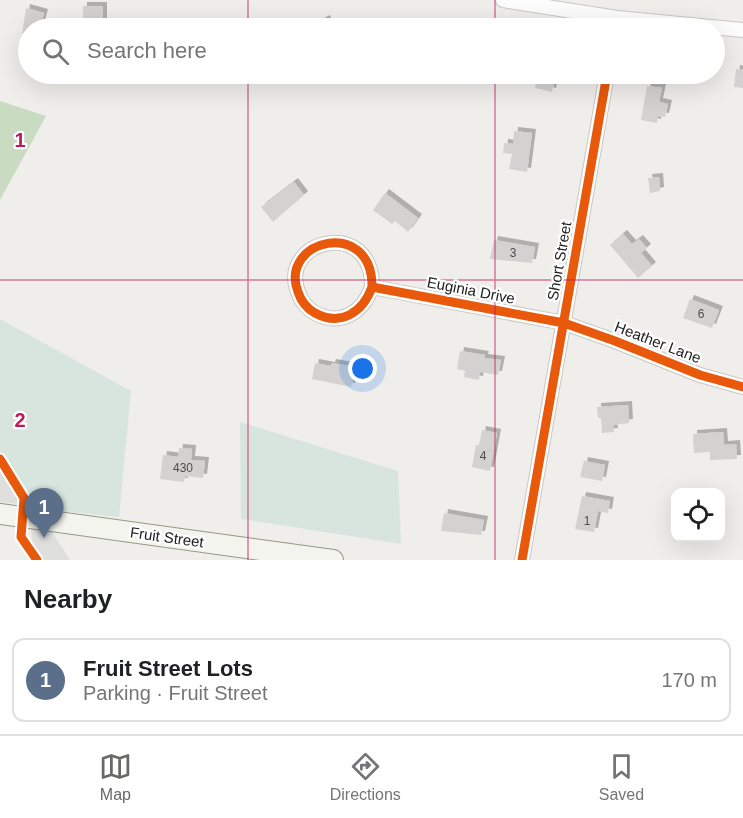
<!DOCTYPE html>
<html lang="en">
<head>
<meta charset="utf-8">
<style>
  body { margin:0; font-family:Helvetica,sans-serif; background:#f6f6f6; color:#202124 }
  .controls { position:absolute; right:18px; bottom:18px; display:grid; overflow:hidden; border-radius:12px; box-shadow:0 6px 24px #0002 }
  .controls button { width:54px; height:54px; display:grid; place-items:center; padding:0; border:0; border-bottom:2px solid #e0e0e0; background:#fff; color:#202124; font:30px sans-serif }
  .you { position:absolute; left:363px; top:369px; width:21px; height:21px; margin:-15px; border:4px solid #fff; border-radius:50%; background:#1a73e8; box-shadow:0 0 0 9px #1a73e833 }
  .badge { display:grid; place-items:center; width:39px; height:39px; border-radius:50%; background:#696968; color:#fff; font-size:20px; font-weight:700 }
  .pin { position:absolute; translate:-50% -50px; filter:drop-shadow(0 2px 3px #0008) }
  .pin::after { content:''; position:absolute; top:32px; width:21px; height:18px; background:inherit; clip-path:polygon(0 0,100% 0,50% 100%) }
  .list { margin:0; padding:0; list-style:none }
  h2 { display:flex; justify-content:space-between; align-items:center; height:78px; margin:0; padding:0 24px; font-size:26px }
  h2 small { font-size:20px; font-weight:400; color:#757577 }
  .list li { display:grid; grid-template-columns:39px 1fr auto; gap:18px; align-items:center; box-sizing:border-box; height:84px; margin:0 12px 12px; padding:0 12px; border:2px solid #e0e0e0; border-radius:12px }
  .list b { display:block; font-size:22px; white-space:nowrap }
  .list p { margin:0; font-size:20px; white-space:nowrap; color:#757577 }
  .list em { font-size:20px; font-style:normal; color:#757577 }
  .icon { flex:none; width:33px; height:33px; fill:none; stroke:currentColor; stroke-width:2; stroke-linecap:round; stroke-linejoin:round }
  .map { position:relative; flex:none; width:743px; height:560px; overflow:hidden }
  .search { position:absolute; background:#fff; box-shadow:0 6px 24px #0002; left:18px; right:18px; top:18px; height:66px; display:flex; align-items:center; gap:15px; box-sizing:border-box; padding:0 21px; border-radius:33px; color:#757577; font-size:22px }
  .sheet { height:174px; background:#fff }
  nav { display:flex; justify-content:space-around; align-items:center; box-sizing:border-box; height:84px; border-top:2px solid #e0e0e0; background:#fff; font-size:16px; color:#757577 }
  nav a { display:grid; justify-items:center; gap:3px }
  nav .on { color:#696968 }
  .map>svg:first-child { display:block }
  .forest { fill:#c9dcc1 }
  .wetland { fill:#d8e5df }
  .parking { fill:#dfdfde }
  .building { fill:#d4d2d0; filter:url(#shadow) }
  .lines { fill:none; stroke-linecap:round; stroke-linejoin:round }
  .street-casing { stroke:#c8c8c6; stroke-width:16 }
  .secondary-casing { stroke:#959982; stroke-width:22 }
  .street { stroke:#fdfcfc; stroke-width:14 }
  .secondary { stroke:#f3f4ed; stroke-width:20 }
  .cycleway-casing { stroke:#fff; stroke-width:13 }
  .cycleway { stroke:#e8590c; stroke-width:9 }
  .grid { fill:none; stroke:#c2185b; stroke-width:1.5; stroke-opacity:0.55 }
  .labels { text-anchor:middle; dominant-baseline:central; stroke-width:4.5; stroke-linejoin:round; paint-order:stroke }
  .number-label { font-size:12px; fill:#4e4d4d }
  .street-label { font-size:15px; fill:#212121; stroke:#fff }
  .grid-label { font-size:20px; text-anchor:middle; font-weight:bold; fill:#c2185b; stroke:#fff; stroke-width:4.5; stroke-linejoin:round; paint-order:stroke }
</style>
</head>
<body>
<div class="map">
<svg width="743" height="560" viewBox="0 0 743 560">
  <defs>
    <filter id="shadow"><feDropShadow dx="4" dy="-4" stdDeviation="0" flood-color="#0004"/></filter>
  </defs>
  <rect width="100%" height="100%" fill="#efeeeb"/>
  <path class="forest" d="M0,101l46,15 -46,84z"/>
  <path class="wetland" d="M0,319l131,72 -12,126 -85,-9 -34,-51z
    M240,422l158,49 3,73 -160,-25z"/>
  <path class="parking" d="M0,469l16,23 2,12 -18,-2z
    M49,527l21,33h-29l-8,-12 -2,-20z"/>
  <path class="building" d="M83,6h20v19l-20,-1z
    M26,8l18,5 -4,15h-12v7l-6,-1z
    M326,19l4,9h-15l-1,-3z
    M736,69l7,1v18l-9,-1z
    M538,74h18l-4,18 -17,-4z
    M647,86l15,2 -3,14 9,2 -3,13 -7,-1 -1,7 -16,-3z
    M514,131l18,2 -5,39 -18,-3 3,-15 -9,-1 1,-10 9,1z
    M659,177l1,14 -10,2 -2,-15z
    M294,182l10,13 -31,27 -12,-15z
    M385,193l33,25 -10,14 -13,-11 -3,3 -19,-14z
    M623,234l9,10 7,-5 8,9 -6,5 11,13 -14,12 -28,-33z
    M494,240l41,7 -3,16 -42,-4z
    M690,299l29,11 -7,18 -29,-10z
    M460,351l25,4 -1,3 17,2 -3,15 -18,-3 -1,8 -15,-3 1,-6 -8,-2z
    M315,363l16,3 1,-3 23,4 -4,20 -39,-8z
    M628,405l1,18 -16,2 1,7 -12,1 -1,-15h-3l-1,-11z
    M482,430l15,3 -7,38 -18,-4 4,-22h3z
    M723,432l1,13 12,-1 1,15 -27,1v-8l-16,1 -1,-19z
    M179,448l13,1 -1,11 14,1 -2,17 -18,-2 -1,6 -24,-3 3,-24 15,2z
    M584,461l21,4 -3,16 -22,-4z
    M582,496l28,5 -2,12 -10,-2 -4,21 -19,-3z
    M444,513l40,7 -3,15 -40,-4z"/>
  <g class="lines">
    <g class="street-casing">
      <path id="street" d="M503,0l114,18 126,12
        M372,287c-9,25 -31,40 -57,26 -9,-5 -14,-12 -17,-21 -20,-53 75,-75 74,-5l192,36 51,18 85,34 43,12
        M522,560l85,-486"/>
    </g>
    <g class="secondary-casing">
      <path id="secondary" d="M0,514l333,46"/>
    </g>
    <use href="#street" class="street"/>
    <use href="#secondary" class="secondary"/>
    <g class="cycleway-casing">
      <path id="cycleway" d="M372,287c-9,25 -31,40 -57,26 -9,-5 -14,-12 -17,-21 -20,-53 75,-75 74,-5l192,36 51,18 85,34 43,12
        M0,459l24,39 -3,39 16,23
        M522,560l85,-486"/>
    </g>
    <use href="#cycleway" class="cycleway"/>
  </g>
  <path class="grid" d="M248,0v28M495,0v28M248,74v486M495,74v486M0,280h743"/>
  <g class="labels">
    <g class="number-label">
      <text x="513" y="253">3</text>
      <text x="701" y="314">6</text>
      <text x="483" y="456">4</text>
      <text x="183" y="468">430</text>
      <text x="587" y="521">1</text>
    </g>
    <g class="street-label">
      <text transform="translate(559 261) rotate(-80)">Short Street</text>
      <text transform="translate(471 290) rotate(11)">Euginia Drive</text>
      <text transform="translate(658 342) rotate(21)">Heather Lane</text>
      <text transform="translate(167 537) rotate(8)">Fruit Street</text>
    </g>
  </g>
  <g class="grid-label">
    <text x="20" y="147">1</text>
    <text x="20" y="427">2</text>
  </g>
</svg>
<div class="controls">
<button><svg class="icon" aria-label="locate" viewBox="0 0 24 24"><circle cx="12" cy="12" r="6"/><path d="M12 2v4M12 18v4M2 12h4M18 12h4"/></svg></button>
</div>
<div class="you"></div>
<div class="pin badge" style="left:44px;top:538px;background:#5c6f8a">1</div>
<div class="search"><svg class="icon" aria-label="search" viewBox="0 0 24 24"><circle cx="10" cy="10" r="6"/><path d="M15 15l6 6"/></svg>Search here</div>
</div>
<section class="sheet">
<h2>Nearby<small></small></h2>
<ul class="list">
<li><span class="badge" style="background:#5c6f8a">1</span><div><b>Fruit Street Lots</b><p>Parking · Fruit Street</p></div><em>170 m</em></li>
</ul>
</section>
<nav>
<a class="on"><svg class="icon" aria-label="map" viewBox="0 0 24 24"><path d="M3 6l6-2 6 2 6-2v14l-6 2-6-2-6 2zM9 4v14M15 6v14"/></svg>Map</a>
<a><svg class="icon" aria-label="directions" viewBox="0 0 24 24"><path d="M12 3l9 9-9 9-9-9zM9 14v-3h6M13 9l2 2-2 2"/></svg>Directions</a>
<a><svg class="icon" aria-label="saved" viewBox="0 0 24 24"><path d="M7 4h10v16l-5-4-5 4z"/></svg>Saved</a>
</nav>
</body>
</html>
